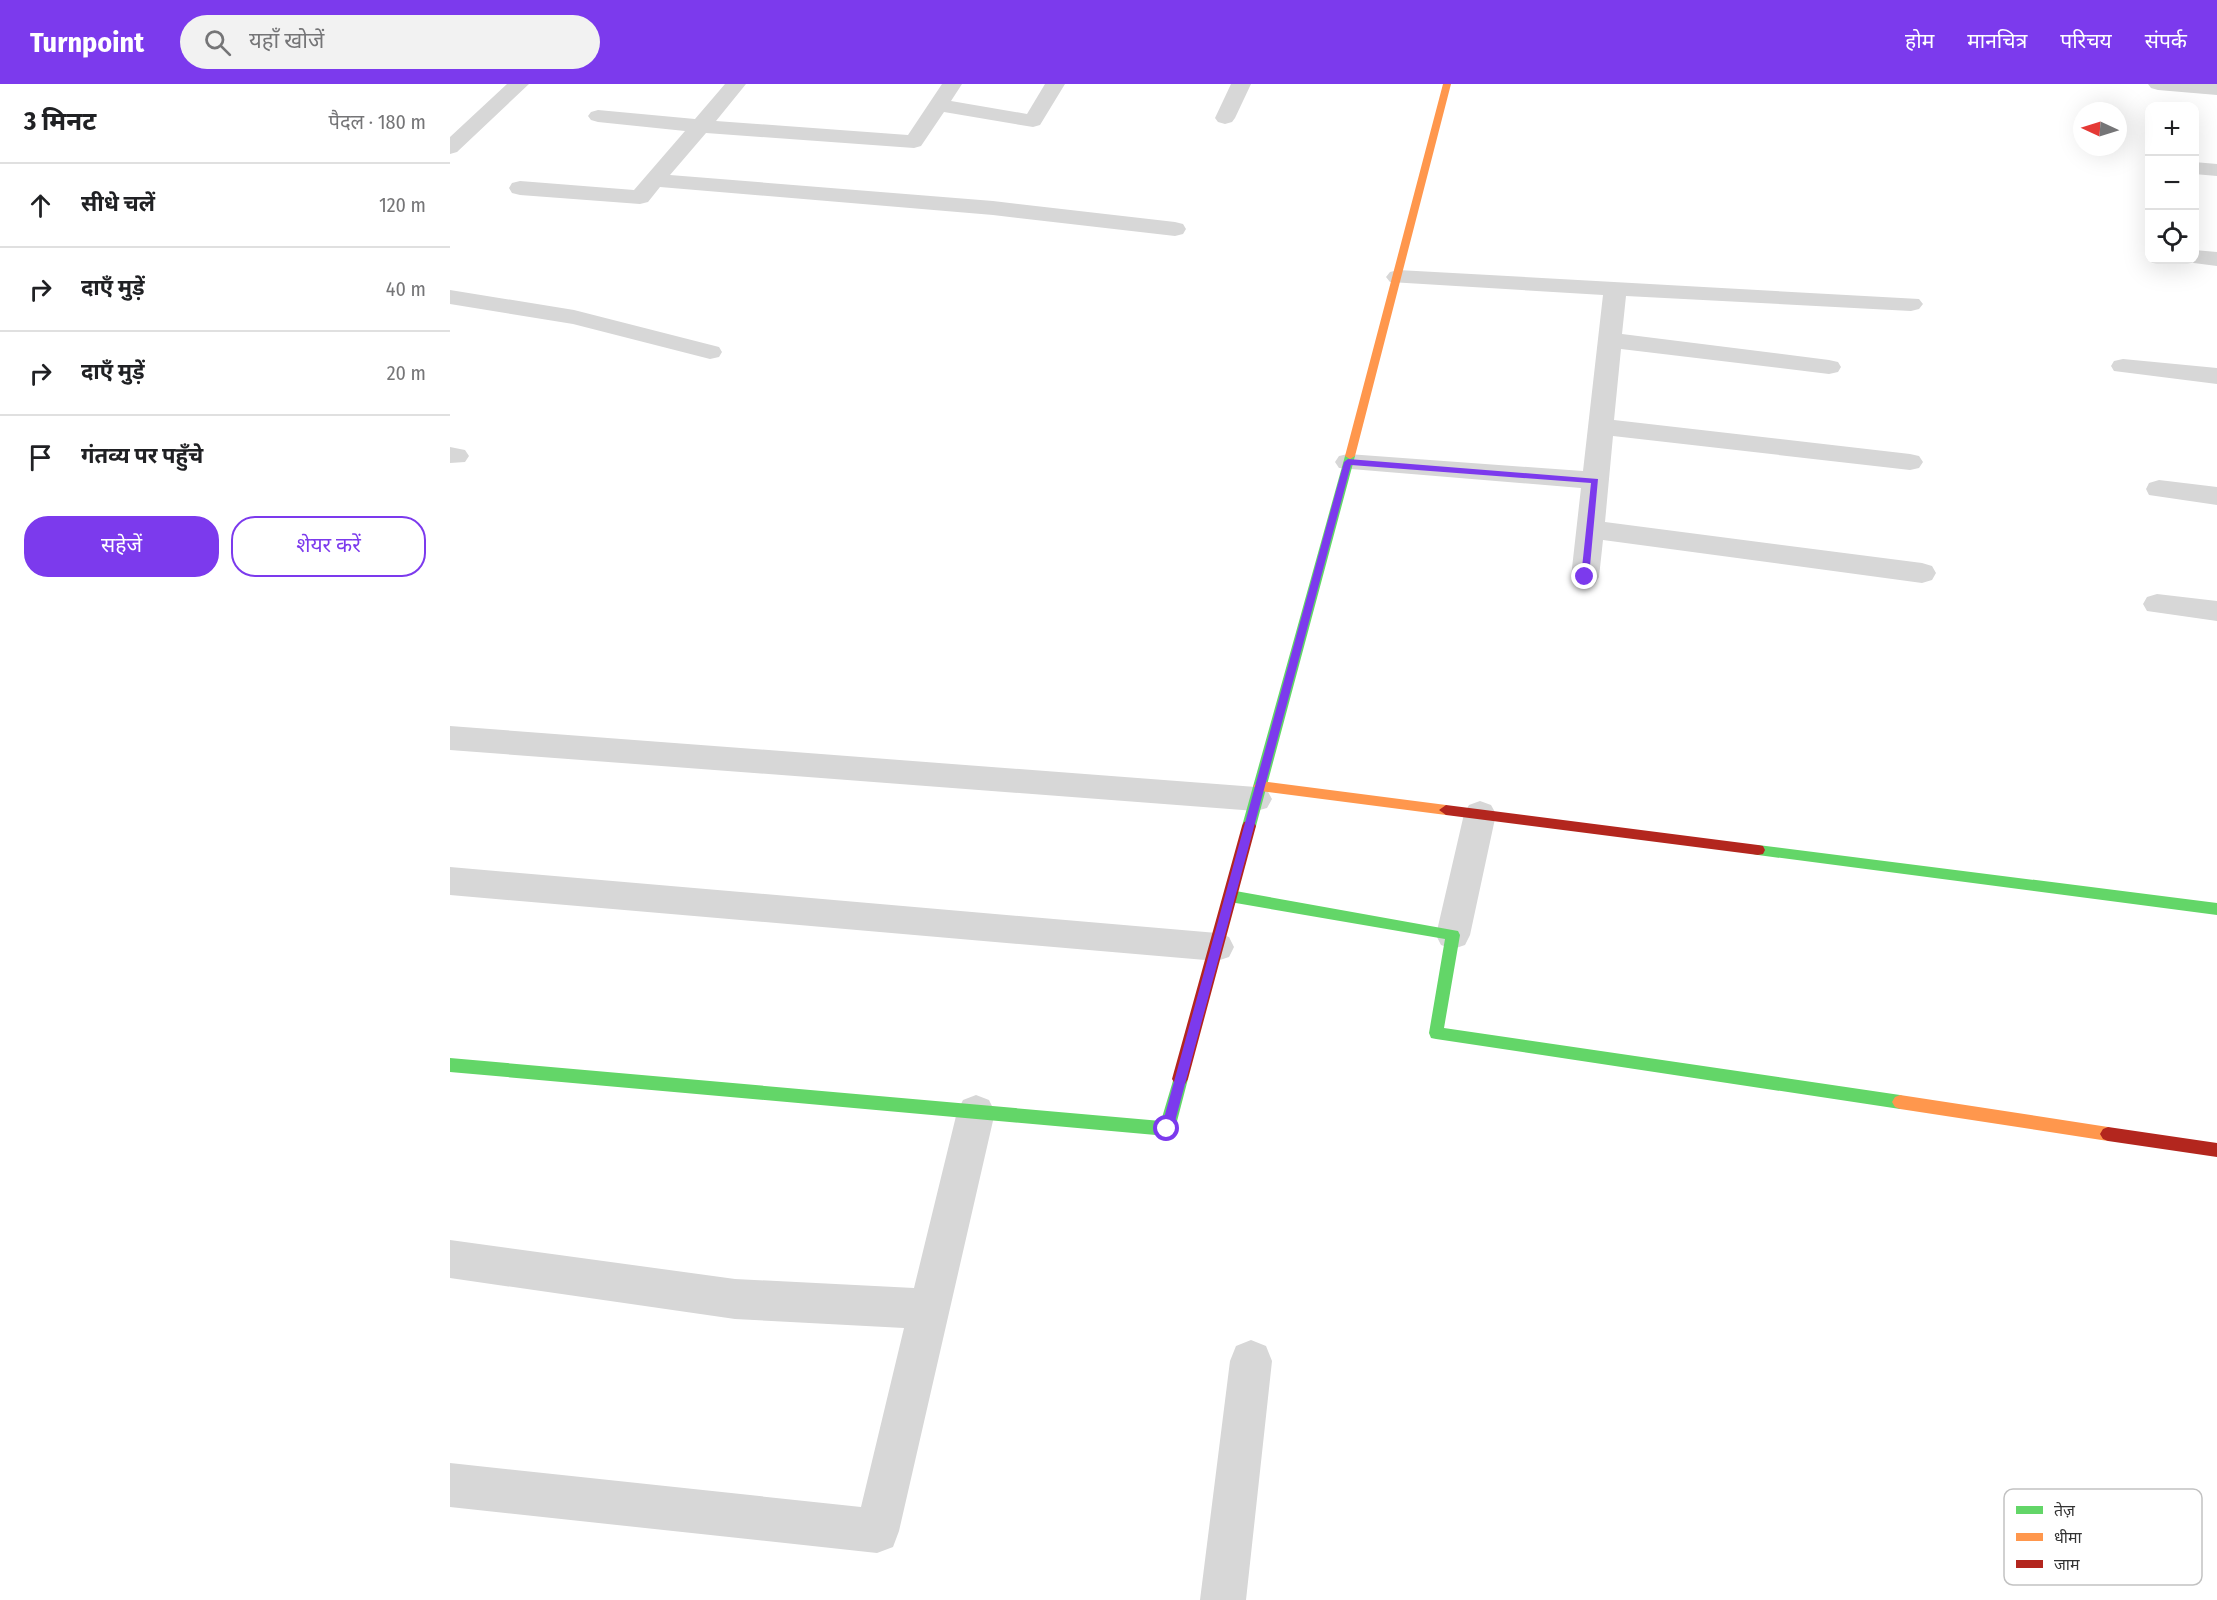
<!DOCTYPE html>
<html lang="hi">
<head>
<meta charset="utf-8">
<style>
  body { margin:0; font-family:"Fira Sans Condensed","Noto Sans Devanagari",sans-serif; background:#f2f2f2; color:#202124 }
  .controls { position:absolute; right:18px; top:18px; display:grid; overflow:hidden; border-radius:12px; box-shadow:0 6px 24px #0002 }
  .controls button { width:54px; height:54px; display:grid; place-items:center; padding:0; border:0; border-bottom:2px solid #e0e0e0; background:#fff; color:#202124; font:30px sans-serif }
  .compass { position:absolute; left:1623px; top:18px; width:54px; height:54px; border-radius:50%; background:#fff; box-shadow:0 6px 24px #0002; rotate:274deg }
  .stop { position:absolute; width:18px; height:18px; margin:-14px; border:4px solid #7c3aed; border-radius:50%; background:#fff }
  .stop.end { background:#7c3aed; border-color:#fff; box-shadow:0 2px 6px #0008 }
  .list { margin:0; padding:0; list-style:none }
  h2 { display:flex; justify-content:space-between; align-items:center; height:78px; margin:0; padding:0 24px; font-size:26px }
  h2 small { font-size:20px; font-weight:400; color:#757577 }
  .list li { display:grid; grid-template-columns:39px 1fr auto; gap:18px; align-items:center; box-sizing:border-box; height:84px; padding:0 24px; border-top:2px solid #e0e0e0 }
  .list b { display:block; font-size:22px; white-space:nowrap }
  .list em { font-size:20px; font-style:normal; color:#757577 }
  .actions { display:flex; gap:12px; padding:18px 24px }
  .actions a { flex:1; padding:14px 0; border:2px solid #7c3aed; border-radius:24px; text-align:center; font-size:21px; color:#7c3aed }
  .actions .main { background:#7c3aed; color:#fff }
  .icon { flex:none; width:33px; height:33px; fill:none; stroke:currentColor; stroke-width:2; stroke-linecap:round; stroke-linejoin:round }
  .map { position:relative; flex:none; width:1767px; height:1516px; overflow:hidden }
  header { display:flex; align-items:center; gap:36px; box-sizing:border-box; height:84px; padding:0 30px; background:#7c3aed; color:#fff }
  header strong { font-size:28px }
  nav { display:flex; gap:33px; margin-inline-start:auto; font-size:21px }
  .search { width:420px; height:54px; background:#f2f2f2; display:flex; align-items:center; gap:15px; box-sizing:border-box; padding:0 21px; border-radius:33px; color:#757577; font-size:22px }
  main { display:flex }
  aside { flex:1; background:#fff }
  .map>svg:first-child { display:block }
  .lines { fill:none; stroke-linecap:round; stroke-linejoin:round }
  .street { fill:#d7d7d7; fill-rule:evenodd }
  .fast { fill:#63d668; fill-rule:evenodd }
  .slow { fill:#ff974d; fill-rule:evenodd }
  .jam { fill:#b3261e; fill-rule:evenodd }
  .route { fill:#7c3aed }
  .key { fill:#fff; stroke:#c2c2c2; stroke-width:1.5 }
  .key-label { font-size:16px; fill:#333 }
</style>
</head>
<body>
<header>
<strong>Turnpoint</strong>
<div class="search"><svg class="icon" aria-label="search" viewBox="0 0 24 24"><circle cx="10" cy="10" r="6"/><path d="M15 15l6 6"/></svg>यहाँ खोजें</div>
<nav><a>होम</a><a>मानचित्र</a><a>परिचय</a><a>संपर्क</a></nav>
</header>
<main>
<aside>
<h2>3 मिनट<small>पैदल · 180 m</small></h2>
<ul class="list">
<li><svg class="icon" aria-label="ahead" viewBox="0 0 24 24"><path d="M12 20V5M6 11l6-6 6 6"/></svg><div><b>सीधे चलें</b></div><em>120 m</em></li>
<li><svg class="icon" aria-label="right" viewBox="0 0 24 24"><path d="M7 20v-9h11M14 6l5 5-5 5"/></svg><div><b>दाएँ मुड़ें</b></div><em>40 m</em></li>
<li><svg class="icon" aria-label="right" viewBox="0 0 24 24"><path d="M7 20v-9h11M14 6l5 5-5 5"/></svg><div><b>दाएँ मुड़ें</b></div><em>20 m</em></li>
<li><svg class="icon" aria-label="arrive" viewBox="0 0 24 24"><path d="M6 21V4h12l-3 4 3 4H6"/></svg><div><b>गंतव्य पर पहुँचे</b></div></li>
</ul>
<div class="actions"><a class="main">सहेजें</a><a>शेयर करें</a></div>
</aside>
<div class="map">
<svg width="1767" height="1516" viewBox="0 0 1767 1516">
  <rect width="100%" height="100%" fill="#fff"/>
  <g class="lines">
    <path class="street" d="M57,0h22l-72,68 -7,2v-17z
      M275,0h21l-30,37 192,14 34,-51h20l-11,17 76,13 18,-30h20l-25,41 -7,2 -89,-15 -23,34 -7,2 -208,-15 -36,42 323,26 182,21 8,2 3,5 -3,5 -8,2 -182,-21 -333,-28 -12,15 -8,2 -120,-9 -8,-2 -3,-5 3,-5 8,-2 114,9 51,-59 -87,-9 -7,-2 -3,-4 3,-4 7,-2 97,9z
      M781,0h20l-16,34 -3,4 -7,2 -7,-2 -3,-4z
      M1698,0h69v11l-59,-5 -7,-2z
      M1744,78l23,2v12l-23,-2z
      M1744,166l23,2v14l-31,-4 -2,-2h10z
      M948,186l521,29 4,5 -4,5 -8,2 -285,-15 -4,38 207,26 9,2 3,5 -3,5 -9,2 -208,-25 -7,71 296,34 9,2 4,6 -4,6 -9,2 -297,-34 -8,86 317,41 10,3 4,7 -4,7 -10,3 -319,-43 -4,37 -4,7 -10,3 -10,-3 -4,-7 10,-89 -242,-20 -4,-6 4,-6 9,-2 235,17 20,-176 -213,-13 -4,-5 4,-5z
      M0,206l124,20 145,37 3,5 -3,5 -9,2 -137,-35 -123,-20z
      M1673,275l94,9v16l-103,-13 -3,-5 3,-5z
      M0,363l15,3 4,6 -4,6 -15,1z
      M1709,396l58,7v18l-68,-10 -3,-6 3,-6z
      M1707,510l60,7v20l-70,-10 -4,-7 4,-7z
      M0,642l806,61 11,3 5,9 -5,9 -11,3 -806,-61z
      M1030,717l11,4 5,9 -26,121 -5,10 -12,4 -12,-4 -5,-10 28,-121 5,-9z
      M0,783l767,66 12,4 5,10 -5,10 -12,4 -767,-66z
      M526,1011l13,5 6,12 -96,419 -6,16 -16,6 -427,-46v-44l411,44 43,-179 -169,-9 -285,-41v-38l285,39 179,9 43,-176 6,-12z
      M801,1256l15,6 6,15 -26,239h-46l30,-239 6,-15z"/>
    <path class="fast" d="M900,369l5,3 -99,370 -2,4h-10l-2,-4 103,-370z
      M1308,761l459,58v12l-459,-60 -5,-1 -2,-4 2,-4z
      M780,806l228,41 2,4 -16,93 456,67 5,2 3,5 -3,5 -5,2 -464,-70 -5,-1 -2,-5 16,-94 -215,-37 -5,-2 -2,-4 2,-4z
      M0,974l711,63 14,-47 5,-2 5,2 3,5 -13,50 -3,5 -5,2 -717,-64z"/>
    <path class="slow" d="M993,0h8l-96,372 -5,3 -5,-3z
      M810,697l186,24 7,5 -7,5 -186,-24 -7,-5z
      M1450,1011l208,32 5,2 3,5 -3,5 -5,2 -208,-32 -5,-2 -3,-5 3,-5z"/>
    <path class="jam" d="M996,721l312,40 5,1 2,4 -2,4 -5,1 -312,-40 -7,-5z
      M799,737l5,1 2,4 -68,253 -3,5 -5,2 -5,-2 -3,-5 70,-253 2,-4z
      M1658,1043l109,16v14l-109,-16 -5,-2 -3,-5 3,-5z"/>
  </g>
  <path class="route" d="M898,375l250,20 -9,98 -4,2 -4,-2 10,-94 -240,-18 -178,664 -6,5 -6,-5 183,-667z"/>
  <rect x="1554" y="1405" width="198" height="96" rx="9" class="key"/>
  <rect x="1566" y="1422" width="27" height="8" fill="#63d668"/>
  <rect x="1566" y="1449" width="27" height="8" fill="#ff974d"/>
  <rect x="1566" y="1476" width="27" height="8" fill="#b3261e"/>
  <g class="key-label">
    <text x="1604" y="1432">तेज़</text>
    <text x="1604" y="1459">धीमा</text>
    <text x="1604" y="1486">जाम</text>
  </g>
</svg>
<div class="controls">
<button>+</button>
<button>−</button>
<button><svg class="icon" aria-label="locate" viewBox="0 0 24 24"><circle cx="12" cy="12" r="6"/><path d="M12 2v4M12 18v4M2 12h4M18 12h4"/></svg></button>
</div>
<svg class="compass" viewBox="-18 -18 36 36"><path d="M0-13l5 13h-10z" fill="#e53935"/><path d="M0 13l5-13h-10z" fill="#757577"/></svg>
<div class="stop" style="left:717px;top:1045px"></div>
<div class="stop end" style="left:1135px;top:493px"></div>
</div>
</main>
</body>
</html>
